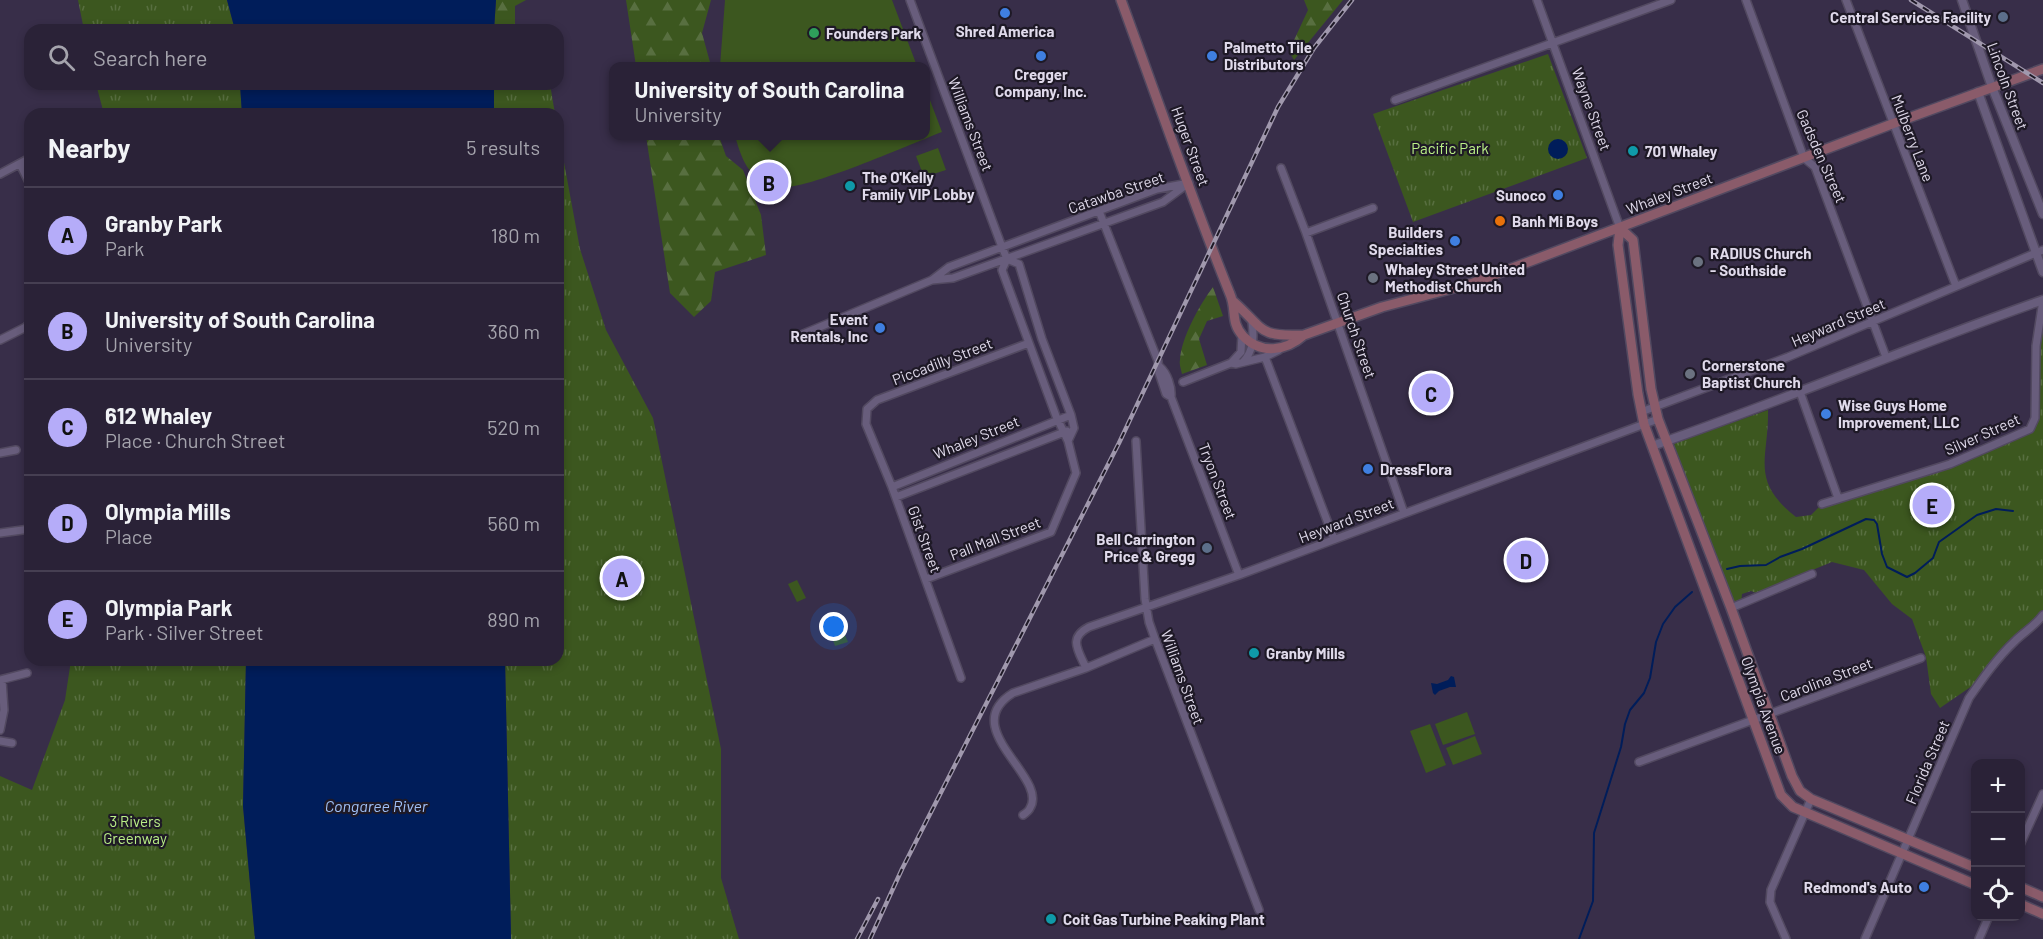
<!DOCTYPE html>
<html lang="en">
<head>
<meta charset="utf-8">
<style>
  body { margin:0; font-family:Barlow,sans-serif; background:#322a3f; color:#f1f3f6 }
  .controls { position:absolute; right:18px; bottom:18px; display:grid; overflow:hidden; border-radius:12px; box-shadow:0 3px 9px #0003 }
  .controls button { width:54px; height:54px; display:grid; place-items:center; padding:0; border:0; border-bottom:2px solid #463f52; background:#2a2237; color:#f1f3f6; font:30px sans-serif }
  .you { position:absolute; left:834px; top:627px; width:21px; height:21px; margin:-15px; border:4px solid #fff; border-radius:50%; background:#1a73e8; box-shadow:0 0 0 9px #1a73e833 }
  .badge { display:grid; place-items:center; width:39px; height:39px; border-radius:50%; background:#b5acf9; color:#111; font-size:20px; font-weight:700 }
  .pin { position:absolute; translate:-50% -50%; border:3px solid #fff; box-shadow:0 2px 6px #0006 }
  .popup { position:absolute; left:609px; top:62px; width:321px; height:78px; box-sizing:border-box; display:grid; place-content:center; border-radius:12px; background:#2a2237; filter:drop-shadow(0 2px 4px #0005); font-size:20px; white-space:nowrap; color:#a5a4ad }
  .popup b { font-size:22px; color:#f1f3f6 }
  .popup::after { content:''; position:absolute; left:50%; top:100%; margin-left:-12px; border:12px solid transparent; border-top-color:#2a2237 }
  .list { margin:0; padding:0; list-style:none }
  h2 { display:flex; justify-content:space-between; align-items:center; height:78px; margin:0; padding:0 24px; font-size:26px }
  h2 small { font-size:20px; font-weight:400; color:#a5a4ad }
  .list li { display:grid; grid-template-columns:39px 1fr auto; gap:18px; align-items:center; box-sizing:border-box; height:96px; padding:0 24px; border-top:2px solid #463f52 }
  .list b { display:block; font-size:22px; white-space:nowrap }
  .list p { margin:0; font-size:20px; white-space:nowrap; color:#a5a4ad }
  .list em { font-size:20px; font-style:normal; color:#a5a4ad }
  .icon { flex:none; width:33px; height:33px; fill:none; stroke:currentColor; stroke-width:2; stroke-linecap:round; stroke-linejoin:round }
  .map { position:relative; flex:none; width:2043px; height:939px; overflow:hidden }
  .search { position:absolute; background:#2a2237; box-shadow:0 3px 9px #0003; left:24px; top:24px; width:540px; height:66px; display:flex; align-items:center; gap:15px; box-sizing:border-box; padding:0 21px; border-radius:18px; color:#a5a4ad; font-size:22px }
  .panel { position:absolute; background:#2a2237; box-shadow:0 3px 9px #0003; left:24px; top:108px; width:540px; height:558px; border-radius:18px }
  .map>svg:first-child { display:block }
  .green { fill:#3c571f }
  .forest { fill:url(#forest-firs) }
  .park { fill:url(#park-tufts) }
  .water { fill:#001d5a }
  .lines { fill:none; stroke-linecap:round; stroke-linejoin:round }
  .stream { stroke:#001d5a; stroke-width:2 }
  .minor-casing { stroke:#524960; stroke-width:10 }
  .tertiary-casing { stroke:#524960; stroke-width:11 }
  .secondary-casing { stroke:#524960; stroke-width:12 }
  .minor { stroke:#685d7c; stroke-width:7 }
  .tertiary { stroke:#685d7c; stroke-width:8 }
  .secondary { stroke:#8a5b6a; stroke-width:9 }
  .rail-casing { stroke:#a098ad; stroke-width:4.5 }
  .rail { stroke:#1e1926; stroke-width:2; stroke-dasharray:7; stroke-linecap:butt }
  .shop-dot { fill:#3f7fe0; stroke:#1e1926; stroke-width:2 }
  .service-dot { fill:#5c6f8a; stroke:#1e1926; stroke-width:2 }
  .leisure-dot { fill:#2e9e5b; stroke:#1e1926; stroke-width:2 }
  .culture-dot { fill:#0f9aa8; stroke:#1e1926; stroke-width:2 }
  .food-dot { fill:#e8710a; stroke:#1e1926; stroke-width:2 }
  .worship-dot { fill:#6b7280; stroke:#1e1926; stroke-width:2 }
  .labels { text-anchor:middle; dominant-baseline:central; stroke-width:4.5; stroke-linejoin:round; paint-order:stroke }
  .poi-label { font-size:15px; font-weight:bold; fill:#e0daeb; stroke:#1e1926; text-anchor:start }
  .street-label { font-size:15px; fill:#e0daeb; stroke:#1e1926 }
  .park-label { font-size:15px; fill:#baf087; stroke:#1e1926 }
  .water-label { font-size:16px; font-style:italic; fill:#a0c1f9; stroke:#1e1926 }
</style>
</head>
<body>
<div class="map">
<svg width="2043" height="939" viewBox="0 0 2043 939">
  <defs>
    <pattern id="forest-firs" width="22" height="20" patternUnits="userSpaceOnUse" patternTransform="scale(1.5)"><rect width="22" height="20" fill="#3c571f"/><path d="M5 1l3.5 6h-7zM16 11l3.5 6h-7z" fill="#586f40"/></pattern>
    <pattern id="park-tufts" width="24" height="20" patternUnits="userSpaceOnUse" patternTransform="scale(1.5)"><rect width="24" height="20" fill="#3c571f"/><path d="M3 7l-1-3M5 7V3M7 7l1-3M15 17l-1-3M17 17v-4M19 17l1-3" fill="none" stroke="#586f40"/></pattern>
  </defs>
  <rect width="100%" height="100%" fill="#382e49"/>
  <path class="green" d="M725,0h167l25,66h-197z
    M925,87l17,45c-29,11 -137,59 -161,55 -32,-6 -38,-24 -46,-51h190z
    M938,148l8,22 -22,7 -8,-21z
    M797,580l9,18 -9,4 -9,-18z
    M842,628l6,14 -13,4 -5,-14z
    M1467,712l8,22 -32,11 -8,-21z
    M1430,724l16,41 -20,8 -16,-42z
    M1475,736l7,18 -29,11 -7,-17z"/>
  <path class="forest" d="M496,0h30l-11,6v24h-21z
    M626,0h85l-9,33 9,33h-75z
    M1304,0h39l-49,60 -5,-9 19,-41z
    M646,136h73l7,20 17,14 18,45 5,40 -51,17 -4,29 -17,16 -24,-24z
    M1213,287l10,29 -16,5 -8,18 8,26 -25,9c-1,-5 -3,-10 -2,-14 1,-22 20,-56 33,-73z"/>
  <path class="park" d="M78,0h149l8,30h-151z
    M1548,54l39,104 -174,64 -40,-108z
    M96,84h144l2,30h-138z
    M494,84h56l5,30h-61z
    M558,130l22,119 26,81 47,88 68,331v129l18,61h-228l-6,-279h53z
    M2043,300v310l-7,10 -31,24 -33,42 -32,22 -9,-14 -5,-37 -14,-38 -20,-15 -28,-34 -32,-8 -76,31 -5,-2 -9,3 -1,9 -8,1 -59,-159 1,-2 93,-33c1,49 -19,70 28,107l15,-2 11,-11 119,-37 89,-38 5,-11 1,-72z
    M71,660h175l-3,146 12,133h-255v-163l32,14 33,-90z"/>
  <path class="water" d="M227,0h269l-2,30h-259z
    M240,84h254v30h-252z
    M1548 149a10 10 0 1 1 20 0a10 10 0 1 1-20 0Z
    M246,660h259l6,279h-256l-12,-133z
    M1451,676l3,1 2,10h-6l-11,4 -4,4 -2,-2 -2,-10 6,1 11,-4z"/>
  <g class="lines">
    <path class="stream" d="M1727,569l13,-3 26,-1 14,-8 22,-8 64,-30 8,1 3,4 5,30 5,13 20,10 8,-4 18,-15 6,-16 38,-27 19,-6 17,2
      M1579,939l14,-38 1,-68 27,-86 4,-23 5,-14 14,-17 6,-15 6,-36 7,-18 12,-17 17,-15"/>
    <g class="minor-casing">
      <path id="minor" d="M910,0l92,247 5,12 12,5 23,75 29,76 3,13 -6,13
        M1537,0l83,228
        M1746,0l58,158 11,9 71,190
        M1846,0l110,286
        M1395,100l276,-100
        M20,164l10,20
        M1281,168l25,65 98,280
        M0,174l30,-16
        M1099,211l59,150 1,12 7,21 5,3
        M1306,233l67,-25
        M932,280l21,-2 210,-76 23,-17
        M803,334l129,-54 17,-13 208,-78 32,-6
        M0,340l26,-13 4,-5
        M1265,357l69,182
        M1243,362c11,-12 11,-24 9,-40
        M1231,363l10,-11 1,-18
        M1160,367c7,6 12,20 11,30l68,178
        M1183,382l48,-19 5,1 29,-7 14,-7
        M1800,392l38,106
        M1641,412l147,-55 255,-107
        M1136,441l9,158 4,23 6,17 104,271
        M0,453l16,-3
        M892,487l179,-72
        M896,497l171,-66
        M1822,504l128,-40 80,-35 5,-11 1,-72 7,-46
        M0,533l30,-4
        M926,579l125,-47 25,-59 -8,-32 -12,-25 -54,-146 5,-11
        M1731,608l81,-34
        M1086,668c-8,-18 -18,-30 3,-41l150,-52 419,-156
        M961,678l-69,-191 -26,-63 1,-15 10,-9 152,-57
        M0,680l27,-7
        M0,730l4,-20 -2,-30
        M0,741l12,2
        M1639,762l282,-104
        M1023,815c3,-2 6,-4 7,-7 19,-31 -74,-80 -17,-115l73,-25 69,-29
        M2020,845l23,-51
        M1786,939l-16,-37 1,-12 40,-91
        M1865,939l104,-241c14,-20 28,-40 46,-57 9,-9 20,-15 28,-26
        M1979,939l10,-23"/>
    </g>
    <g class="tertiary-casing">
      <path id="tertiary" d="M1962,0l30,87 51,127
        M1978,92l65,180
        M1652,446c131,-45 259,-100 391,-146"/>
    </g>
    <g class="secondary-casing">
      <path id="secondary" d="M1121,0c36,98 70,197 109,294 7,16 0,28 13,42 18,19 43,15 61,-1l78,-28 91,-24 419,-159 151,-55
        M1620,228l-2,17 20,149 6,30 137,371 12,12 183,78
        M1620,228l13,12 18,149 7,30 73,189 61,168 8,15 11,8 165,69
        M1234,302c31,28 24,35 70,33
        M2020,887l23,10
        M2020,904l23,10"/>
    </g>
    <use href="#minor" class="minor"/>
    <use href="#tertiary" class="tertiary"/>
    <use href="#secondary" class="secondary"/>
    <g class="rail-casing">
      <path id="rail" d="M1911,0l132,83
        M857,939l21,-40
        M870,939l32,-70 217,-426 159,-336 36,-59 38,-48"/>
    </g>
    <use href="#rail" class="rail"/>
  </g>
  <g class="shop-dot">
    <circle cx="1005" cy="13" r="6"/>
    <circle cx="1041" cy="56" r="6"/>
    <circle cx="1212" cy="56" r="6"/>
    <circle cx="1558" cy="195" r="6"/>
    <circle cx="1455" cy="241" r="6"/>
    <circle cx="880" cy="328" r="6"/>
    <circle cx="1826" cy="414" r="6"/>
    <circle cx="1368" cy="469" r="6"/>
    <circle cx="1924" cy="887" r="6"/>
  </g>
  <g class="service-dot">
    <circle cx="2003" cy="17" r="6"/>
    <circle cx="1207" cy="548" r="6"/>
  </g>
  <circle class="leisure-dot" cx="814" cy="33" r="6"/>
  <g class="culture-dot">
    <circle cx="1633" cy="151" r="6"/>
    <circle cx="850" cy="186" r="6"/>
    <circle cx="1254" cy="653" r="6"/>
    <circle cx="1051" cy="919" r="6"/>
  </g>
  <circle class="food-dot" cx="1500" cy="221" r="6"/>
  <g class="worship-dot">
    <circle cx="1698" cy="262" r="6"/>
    <circle cx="1373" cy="278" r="6"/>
    <circle cx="1690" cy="374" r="6"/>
  </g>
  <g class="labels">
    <g class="poi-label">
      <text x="1991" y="17" text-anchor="end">Central Services Facility</text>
      <text x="1005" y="31" text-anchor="middle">Shred America</text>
      <text x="826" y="33">Founders Park</text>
      <text x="1224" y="47">Palmetto Tile<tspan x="1224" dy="17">Distributors</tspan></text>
      <text x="1041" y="74" text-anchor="middle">Cregger<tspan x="1041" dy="17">Company, Inc.</tspan></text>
      <text x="1645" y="151">701 Whaley</text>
      <text x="862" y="177">The O'Kelly<tspan x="862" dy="17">Family VIP Lobby</tspan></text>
      <text x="1546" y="195" text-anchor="end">Sunoco</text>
      <text x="1512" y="221">Banh Mi Boys</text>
      <text x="1443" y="232" text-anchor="end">Builders<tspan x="1443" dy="17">Specialties</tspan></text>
      <text x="1710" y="253">RADIUS Church<tspan x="1710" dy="17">- Southside</tspan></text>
      <text x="1385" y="269">Whaley Street United<tspan x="1385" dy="17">Methodist Church</tspan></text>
      <text x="868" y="319" text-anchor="end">Event<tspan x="868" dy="17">Rentals, Inc</tspan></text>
      <text x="1702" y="365">Cornerstone<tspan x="1702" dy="17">Baptist Church</tspan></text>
      <text x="1838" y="405">Wise Guys Home<tspan x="1838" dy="17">Improvement, LLC</tspan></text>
      <text x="1380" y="469">DressFlora</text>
      <text x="1195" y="539" text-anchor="end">Bell Carrington<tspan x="1195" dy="17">Price &amp; Gregg</tspan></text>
      <text x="1266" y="653">Granby Mills</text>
      <text x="1912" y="887" text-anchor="end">Redmond's Auto</text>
      <text x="1063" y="919">Coit Gas Turbine Peaking Plant</text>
    </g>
    <g class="street-label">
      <text transform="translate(2008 86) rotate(70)">Lincoln Street</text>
      <text transform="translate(1592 109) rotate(70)">Wayne Street</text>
      <text transform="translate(971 124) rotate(69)">Williams Street</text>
      <text transform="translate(1913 138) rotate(69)">Mulberry Lane</text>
      <text transform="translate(1191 146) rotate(70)">Huger Street</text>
      <text transform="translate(1822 156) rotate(66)">Gadsden Street</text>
      <text transform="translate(1116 192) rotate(-19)">Catawba Street</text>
      <text transform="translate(1669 193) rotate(-21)">Whaley Street</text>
      <text transform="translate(1838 322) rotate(-23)">Heyward Street</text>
      <text transform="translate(1357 335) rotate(71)">Church Street</text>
      <text transform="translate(942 361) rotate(-21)">Piccadilly Street</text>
      <text transform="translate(1982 434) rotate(-24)">Silver Street</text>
      <text transform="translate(976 437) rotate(-22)">Whaley Street</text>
      <text transform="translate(1218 481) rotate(69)">Tryon Street</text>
      <text transform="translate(1346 520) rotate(-21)">Heyward Street</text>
      <text transform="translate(995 538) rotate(-21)">Pall Mall Street</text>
      <text transform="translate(925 539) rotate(70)">Gist Street</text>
      <text transform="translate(1183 677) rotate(70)">Williams Street</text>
      <text transform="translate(1826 679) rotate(-21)">Carolina Street</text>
      <text transform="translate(1764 705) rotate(70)">Olympia Avenue</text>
      <text transform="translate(1927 762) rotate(-67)">Florida Street</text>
    </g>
    <g class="park-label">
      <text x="1450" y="148">Pacific Park</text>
      <text x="135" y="821">3 Rivers<tspan x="135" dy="17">Greenway</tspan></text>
    </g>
    <g class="water-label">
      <text x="376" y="805">Congaree River</text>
    </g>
  </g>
</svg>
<div class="controls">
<button>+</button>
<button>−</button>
<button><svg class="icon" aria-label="locate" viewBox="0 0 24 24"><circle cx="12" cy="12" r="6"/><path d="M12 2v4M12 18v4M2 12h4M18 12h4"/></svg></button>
</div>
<div class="you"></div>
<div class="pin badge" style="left:622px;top:578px">A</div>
<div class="pin badge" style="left:769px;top:182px">B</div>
<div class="popup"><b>University of South Carolina</b>University</div>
<div class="pin badge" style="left:1431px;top:393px">C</div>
<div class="pin badge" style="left:1526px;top:560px">D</div>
<div class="pin badge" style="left:1932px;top:505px">E</div>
<div class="search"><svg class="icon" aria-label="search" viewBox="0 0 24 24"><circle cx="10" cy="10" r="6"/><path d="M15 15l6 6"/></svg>Search here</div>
<section class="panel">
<h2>Nearby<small>5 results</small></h2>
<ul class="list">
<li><span class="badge">A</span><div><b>Granby Park</b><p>Park</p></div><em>180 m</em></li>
<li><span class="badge">B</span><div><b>University of South Carolina</b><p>University</p></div><em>360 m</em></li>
<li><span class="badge">C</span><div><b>612 Whaley</b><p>Place · Church Street</p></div><em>520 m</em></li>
<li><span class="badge">D</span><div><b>Olympia Mills</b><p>Place</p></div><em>560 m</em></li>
<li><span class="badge">E</span><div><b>Olympia Park</b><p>Park · Silver Street</p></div><em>890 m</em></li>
</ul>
</section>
</div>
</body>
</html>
